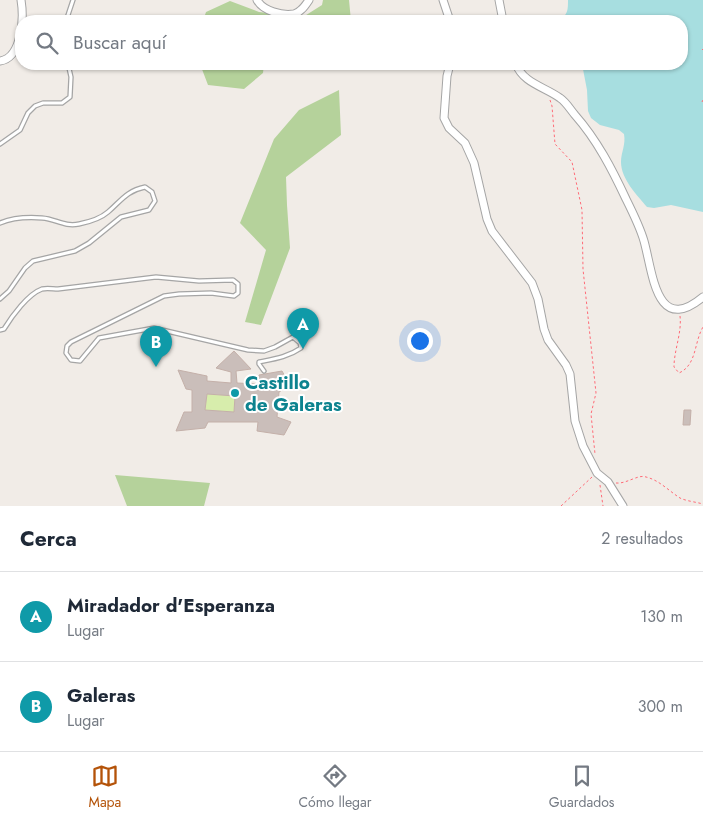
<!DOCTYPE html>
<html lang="es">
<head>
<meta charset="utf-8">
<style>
  body { margin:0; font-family:Jost,sans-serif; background:#f2f2f3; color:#1f2937 }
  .you { position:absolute; left:419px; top:340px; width:18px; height:18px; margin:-12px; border:4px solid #fff; border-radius:50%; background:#1a73e8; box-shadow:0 0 0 8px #1a73e833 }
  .badge { display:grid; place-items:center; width:32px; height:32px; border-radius:50%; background:#b45309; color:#fff; font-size:16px; font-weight:700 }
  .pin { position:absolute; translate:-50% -41px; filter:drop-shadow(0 1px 2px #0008) }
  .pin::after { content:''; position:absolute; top:26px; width:18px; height:15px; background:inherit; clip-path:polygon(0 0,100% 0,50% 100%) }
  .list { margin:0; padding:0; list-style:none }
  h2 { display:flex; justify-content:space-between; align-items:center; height:65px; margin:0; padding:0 20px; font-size:21px }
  h2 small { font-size:16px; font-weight:400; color:#747a83 }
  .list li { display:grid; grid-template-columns:32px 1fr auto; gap:15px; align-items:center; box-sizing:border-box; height:90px; padding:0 20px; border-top:1px solid #e0e1e3 }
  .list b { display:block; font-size:19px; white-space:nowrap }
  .list p { margin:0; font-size:16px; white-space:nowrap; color:#747a83 }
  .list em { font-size:16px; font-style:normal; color:#747a83 }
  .icon { flex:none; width:28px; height:28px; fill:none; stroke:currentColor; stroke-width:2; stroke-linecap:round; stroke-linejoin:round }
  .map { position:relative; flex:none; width:703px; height:506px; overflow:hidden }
  .search { position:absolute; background:#fff; box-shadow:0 1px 4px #0004; left:15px; right:15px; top:15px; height:55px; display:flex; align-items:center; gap:12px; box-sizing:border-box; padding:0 18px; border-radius:20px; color:#747a83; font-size:19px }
  .sheet { height:245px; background:#fff }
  nav { display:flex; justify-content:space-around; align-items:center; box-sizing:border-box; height:70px; border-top:1px solid #e0e1e3; background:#fff; font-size:14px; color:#747a83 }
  nav a { display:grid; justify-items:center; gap:2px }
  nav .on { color:#b45309 }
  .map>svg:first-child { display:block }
  .grass { fill:#d7edac }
  .forest { fill:#b5d29b }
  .water { fill:#a7dee0 }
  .building { fill:#cabeba; stroke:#c4b0a9; fill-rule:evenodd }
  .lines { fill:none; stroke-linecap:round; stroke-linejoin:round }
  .lane-casing { stroke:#a5a5a5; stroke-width:5.5 }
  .street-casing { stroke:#a5a5a5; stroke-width:9 }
  .path { stroke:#ff6b77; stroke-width:1; stroke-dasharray:2.5 2.5; stroke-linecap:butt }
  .lane { stroke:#fff; stroke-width:3 }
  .street { stroke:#fff; stroke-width:7 }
  .culture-dot { fill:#0f9aa8; stroke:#fff; stroke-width:2 }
  .labels { text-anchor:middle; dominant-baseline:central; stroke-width:4; stroke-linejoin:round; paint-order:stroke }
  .culture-label { font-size:19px; font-weight:bold; fill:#0d838f; stroke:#fff; text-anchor:start }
</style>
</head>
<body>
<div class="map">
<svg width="703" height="506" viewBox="0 0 703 506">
  <rect width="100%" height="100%" fill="#f1ece7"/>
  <path class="grass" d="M207,394l28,2 -1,16 -29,-2z"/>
  <path class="forest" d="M323,0h26l2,21h-148l3,-9 24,-11 29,11 44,5 19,-12z
    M200,64h64l-1,9 -19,16 -36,-4z
    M339,90l2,45 -55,42 1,28 3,43 -29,77 -16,-3 21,-72 -26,-27 34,-84 25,-29z
    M115,475l95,8 -6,23h-77z"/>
  <path class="water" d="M568,0h135v212l-32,-7 -17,3 -7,-1c-10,-12 -26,-28 -26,-45 0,-10 5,-17 3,-28l-5,-4 -19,-5 -9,-7 -3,-7 -1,-21 -5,-26h100v-43h-123c9,-7 9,-11 9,-21z"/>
  <path class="building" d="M234,351l17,18 -15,2 1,12 21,1 1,-9 23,-4 8,14 -11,7 -2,25 14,5 -7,13 -27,-4 1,-9h-50l-3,6 -29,3 8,-19h8v-22l-6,-1 -8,-19 29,6v5l24,2v-11l-15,-4zM207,394l28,2 -1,16 -29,-2z
    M684,410h7l-1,15h-7z"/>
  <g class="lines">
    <g class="lane-casing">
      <path id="lane" d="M66,21l7,-21
        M0,144l20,-14 8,-17 7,-7 8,-3h19l8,-6 1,-20 -3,-13
        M0,223c12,-5 29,-6 42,-5 14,1 22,9 37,6 10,-2 21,-5 29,-12 13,-11 18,-21 37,-25l7,5 3,9 -6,9 -28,7 -32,26 -14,8 -42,10 -8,7 -16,23 -9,8
        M0,330l4,-1c8,-13 24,-35 38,-40 5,-1 11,0 16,0l98,-12 43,4 34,-1 5,4v9l-4,3 -23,-3 -32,1 -15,2 -93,46 -4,4 -1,7 5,7 9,1 19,-23 55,-10 94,22 16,1 11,-4 18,-10 7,6 1,5c-13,9 -27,11 -42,14v2l5,7"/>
    </g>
    <g class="street-casing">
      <path id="street" d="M257,0c6,11 25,16 37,14 7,-2 11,-8 15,-14
        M443,0l7,21
        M499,0l4,21
        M0,61c22,-3 24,-43 21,-61
        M450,64l-3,12 -3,42 5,10 16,15 9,20 13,56 5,12 40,52 6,16 6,30 4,11 18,25 4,9 5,47 8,25 14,27 11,9 15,24
        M516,64c7,19 29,23 44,34 6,4 10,11 15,17 22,25 37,54 51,84 7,14 14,28 18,42 9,32 12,95 59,56"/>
    </g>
    <path class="path" d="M702,49l1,1
      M550,100l2,6 3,38 17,18 10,48 1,59 13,124 -5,21 4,40
      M702,102l1,-2
      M680,316c2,17 -6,34 -6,51l5,6c18,-8 15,-31 24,-46
      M616,483c11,1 22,-9 30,-6 13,3 23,14 34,21 6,3 16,4 23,6
      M600,485l3,21
      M561,506l31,-29"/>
    <use href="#lane" class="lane"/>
    <use href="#street" class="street"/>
  </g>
  <circle class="culture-dot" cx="235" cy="393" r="5"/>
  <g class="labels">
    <g class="culture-label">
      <text x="245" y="382">Castillo<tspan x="245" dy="22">de Galeras</tspan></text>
    </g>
  </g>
</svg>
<div class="you"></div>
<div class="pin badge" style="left:303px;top:349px;background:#0f9aa8">A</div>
<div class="pin badge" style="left:156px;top:367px;background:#0f9aa8">B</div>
<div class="search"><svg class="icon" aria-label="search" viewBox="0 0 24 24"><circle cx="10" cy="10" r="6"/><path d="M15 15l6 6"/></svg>Buscar aquí</div>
</div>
<section class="sheet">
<h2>Cerca<small>2 resultados</small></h2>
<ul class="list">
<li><span class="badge" style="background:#0f9aa8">A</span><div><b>Miradador d'Esperanza</b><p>Lugar</p></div><em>130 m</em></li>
<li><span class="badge" style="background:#0f9aa8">B</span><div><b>Galeras</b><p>Lugar</p></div><em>300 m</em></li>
</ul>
</section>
<nav>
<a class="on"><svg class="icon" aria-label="map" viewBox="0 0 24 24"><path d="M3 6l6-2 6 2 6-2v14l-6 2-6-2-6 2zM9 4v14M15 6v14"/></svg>Mapa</a>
<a><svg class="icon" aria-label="directions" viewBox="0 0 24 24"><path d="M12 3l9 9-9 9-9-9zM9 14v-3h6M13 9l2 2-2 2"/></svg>Cómo llegar</a>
<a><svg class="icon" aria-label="saved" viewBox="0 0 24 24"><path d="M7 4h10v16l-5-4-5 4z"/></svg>Guardados</a>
</nav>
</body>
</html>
